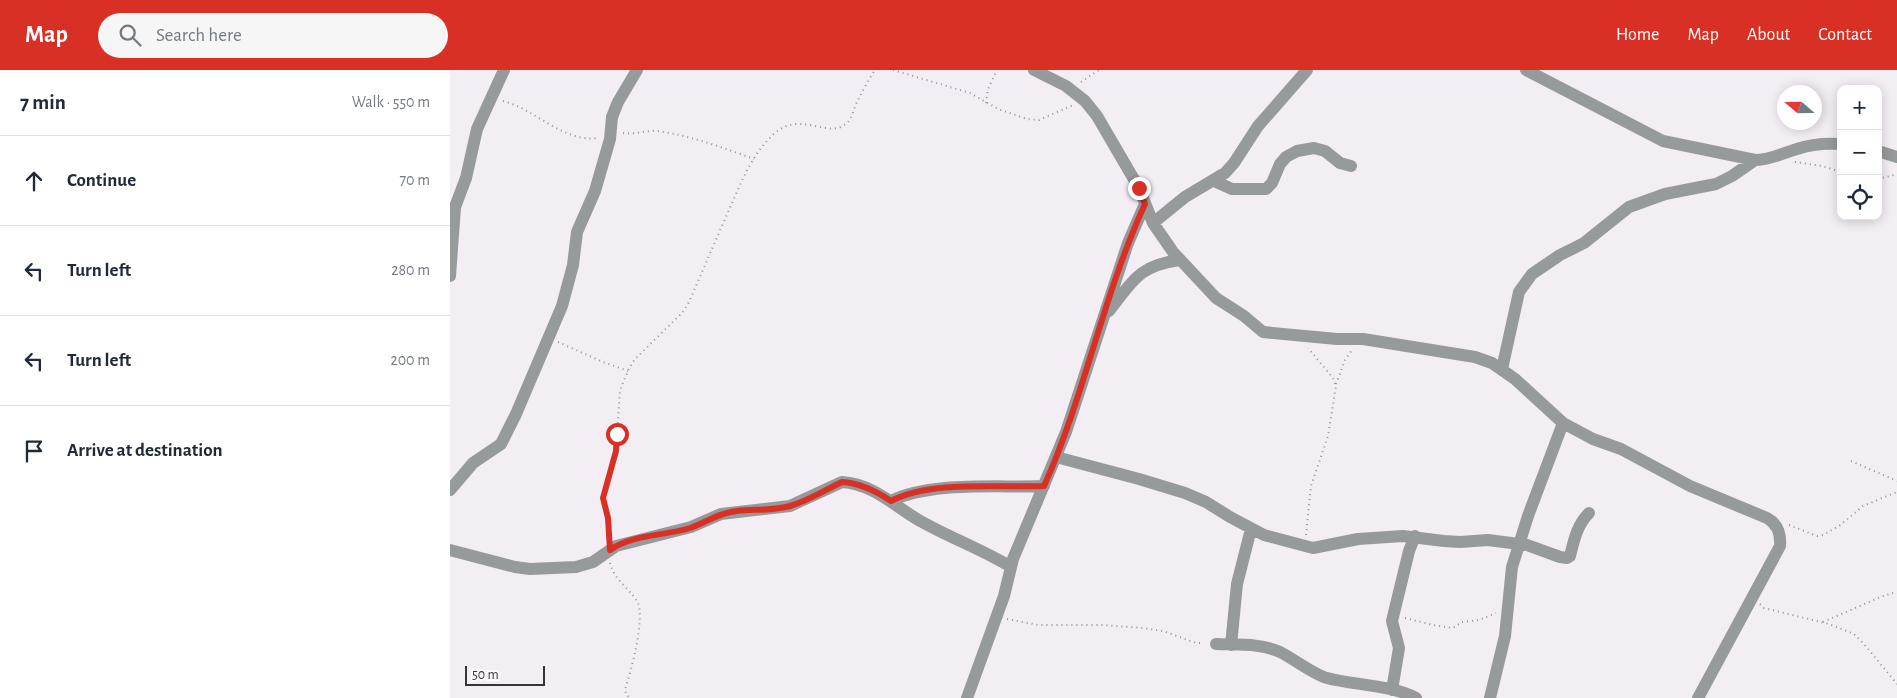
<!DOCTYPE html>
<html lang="en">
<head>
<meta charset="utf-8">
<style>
  body { margin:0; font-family:"Alegreya Sans",sans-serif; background:#f6f6f7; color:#1f2937 }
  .controls { position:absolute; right:15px; top:15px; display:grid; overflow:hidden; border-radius:10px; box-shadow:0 2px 12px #0003 }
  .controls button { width:45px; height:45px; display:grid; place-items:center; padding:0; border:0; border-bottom:1px solid #e0e1e3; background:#fff; color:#1f2937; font:25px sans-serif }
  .compass { position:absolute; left:1327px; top:15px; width:45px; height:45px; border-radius:50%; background:#fff; box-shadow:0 2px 12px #0003; rotate:290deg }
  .scale { position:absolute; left:15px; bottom:12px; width:80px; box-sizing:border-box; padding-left:5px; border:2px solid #363537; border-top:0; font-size:14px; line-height:18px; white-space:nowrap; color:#363537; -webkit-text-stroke:4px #fefcff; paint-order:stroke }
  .stop { position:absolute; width:15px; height:15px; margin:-11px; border:4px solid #d93025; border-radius:50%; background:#fff }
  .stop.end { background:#d93025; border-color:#fff; box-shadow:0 1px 5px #0008 }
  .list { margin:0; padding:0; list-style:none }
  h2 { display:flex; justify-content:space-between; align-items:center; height:65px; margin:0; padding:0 20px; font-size:21px }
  h2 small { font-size:16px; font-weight:400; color:#747a83 }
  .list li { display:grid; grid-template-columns:32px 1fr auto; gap:15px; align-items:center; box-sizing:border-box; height:90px; padding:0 20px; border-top:1px solid #e0e1e3 }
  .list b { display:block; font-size:19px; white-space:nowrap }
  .list em { font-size:16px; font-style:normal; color:#747a83 }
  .icon { flex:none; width:28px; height:28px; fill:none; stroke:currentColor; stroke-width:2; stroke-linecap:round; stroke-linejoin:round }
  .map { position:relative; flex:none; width:1447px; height:628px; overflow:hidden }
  header { display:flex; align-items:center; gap:30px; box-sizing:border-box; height:70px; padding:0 25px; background:#d93025; color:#fff }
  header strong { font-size:24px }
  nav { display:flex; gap:28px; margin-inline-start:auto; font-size:18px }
  .search { width:350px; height:45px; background:#f6f6f7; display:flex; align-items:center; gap:12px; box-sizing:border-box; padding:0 18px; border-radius:28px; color:#747a83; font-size:19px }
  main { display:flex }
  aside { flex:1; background:#fff }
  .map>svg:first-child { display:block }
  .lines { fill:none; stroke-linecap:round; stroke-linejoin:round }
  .path { stroke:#969397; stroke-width:2; stroke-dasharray:1 4; stroke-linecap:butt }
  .minor { stroke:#979a9b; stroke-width:12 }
  .route { stroke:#d93025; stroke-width:6 }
</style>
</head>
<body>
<header>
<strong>Map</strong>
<div class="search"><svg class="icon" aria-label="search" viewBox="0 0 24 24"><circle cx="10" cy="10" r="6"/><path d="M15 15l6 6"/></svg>Search here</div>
<nav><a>Home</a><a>Map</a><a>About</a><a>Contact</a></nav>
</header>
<main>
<aside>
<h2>7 min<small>Walk · 550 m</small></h2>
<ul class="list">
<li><svg class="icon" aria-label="ahead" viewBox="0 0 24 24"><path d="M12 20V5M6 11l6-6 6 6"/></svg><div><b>Continue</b></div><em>70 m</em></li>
<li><svg class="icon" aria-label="left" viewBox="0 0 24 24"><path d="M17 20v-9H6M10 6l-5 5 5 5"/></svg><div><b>Turn left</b></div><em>280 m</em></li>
<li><svg class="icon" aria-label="left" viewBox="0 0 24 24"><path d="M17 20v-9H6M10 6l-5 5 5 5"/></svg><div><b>Turn left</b></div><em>200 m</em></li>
<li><svg class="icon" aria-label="arrive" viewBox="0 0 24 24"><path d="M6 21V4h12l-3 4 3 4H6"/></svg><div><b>Arrive at destination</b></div></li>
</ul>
</aside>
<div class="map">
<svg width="1447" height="628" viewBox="0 0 1447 628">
  <rect width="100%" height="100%" fill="#f2eef4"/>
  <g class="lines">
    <path class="path" d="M443,0l77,23 28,16 29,10 12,1 34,-15
      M631,12l18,-12
      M53,31c32,8 61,42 95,37
      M536,33l2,-14 9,-19
      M173,63c12,2 23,-3 34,-2 32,4 67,17 97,28
      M1345,92l27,4 19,6
      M1428,109l19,-5
      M108,272l45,20 25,9
      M886,314l9,-24 7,-10
      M1401,391l46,20
      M1339,455l28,11 6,-1 16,-9 24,-20 34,-14
      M856,465l5,-49 17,-50 8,-50 -3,-8 -25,-30
      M159,466l-6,-38 13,-47 4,-61 9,-22 6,-9 47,-46 6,-9c14,-31 27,-63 41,-94 12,-27 23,-57 46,-77 26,-23 54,7 72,-10 6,-6 7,-16 11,-23 5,-10 11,-21 17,-30
      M160,493c4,17 18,24 27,38 9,15 -6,71 -12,88l1,5 4,4
      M1310,534l4,4 65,16 25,10 10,10 33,40
      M955,548l28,7 20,3 9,-6 17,-2 17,-7
      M557,549l31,6h64l41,3 20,3 33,12h8
      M1373,552l60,-26 14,-4"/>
    <path class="minor" d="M584,0l32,16 19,15 12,15 42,72 14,35 20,29 43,46 28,18 19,16 74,7h26l112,18 17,6 23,16 48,44 30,16 28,10 69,37 77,32c11,6 14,16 13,28l-82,152
      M1076,0l137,71 92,19c15,0 28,-7 42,-11 14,-5 29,-6 44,-5
      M1428,81l19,6
      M764,111l18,8h34l6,-6 8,-19 6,-7 11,-6 17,-3 11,3 15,12 11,3
      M703,153l32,-26 40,-24 9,-10 24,-37 49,-56
      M0,206l5,-69 11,-29 11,-49 27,-59
      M659,241c24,-30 29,-45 70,-51
      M1052,299l17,-77 13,-18 28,-19 24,-12 45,-36 36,-13 51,-10 16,-8 23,-16
      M606,387l83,22 46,14 21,9 24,15 34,18 49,13 45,-9 45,-3 41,5 16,1 28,-2 31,4
      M0,420l23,-27 28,-19 15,-30 46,-108 11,-41 4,-33 18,-41 15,-52 2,-22 6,-15 19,-32
      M441,431c40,-20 107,-13 153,-15
      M1069,472l41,15 7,1 3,-2c4,-16 7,-31 19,-43
      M0,480l65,17 15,2 46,-2 17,-5 23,-16 75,-19 30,-13 69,-8 52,-24c33,2 55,27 82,41 29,16 59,27 87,44
      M766,574c22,1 44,-1 64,8 14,7 33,22 47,26 26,7 65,7 89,20
      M781,575l6,-61 14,-55
      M942,620l7,-42 -7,-27 17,-70 6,-15
      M517,628l37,-102 9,-37 53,-127 62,-189 17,-39
      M1040,628l15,-62 7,-69 16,-51 35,-93"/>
  </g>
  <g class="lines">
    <path class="route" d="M167,364l-1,17 -13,47 5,20 2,32c22,-16 55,-14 80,-22 17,-6 28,-15 47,-17 17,-2 35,0 53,-5 18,-5 35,-16 52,-24 18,1 34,9 49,19 41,-21 107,-13 153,-15 41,-91 59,-191 101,-282l-6,-16"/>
  </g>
</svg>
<div class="controls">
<button>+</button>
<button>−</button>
<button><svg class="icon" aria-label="locate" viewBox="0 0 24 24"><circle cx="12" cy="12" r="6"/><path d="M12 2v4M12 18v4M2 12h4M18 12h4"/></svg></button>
</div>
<svg class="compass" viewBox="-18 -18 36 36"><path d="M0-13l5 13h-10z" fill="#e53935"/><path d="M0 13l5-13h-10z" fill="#747a83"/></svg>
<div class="scale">50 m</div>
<div class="stop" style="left:167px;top:364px"></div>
<div class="stop end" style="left:689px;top:118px"></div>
</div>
</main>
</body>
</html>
